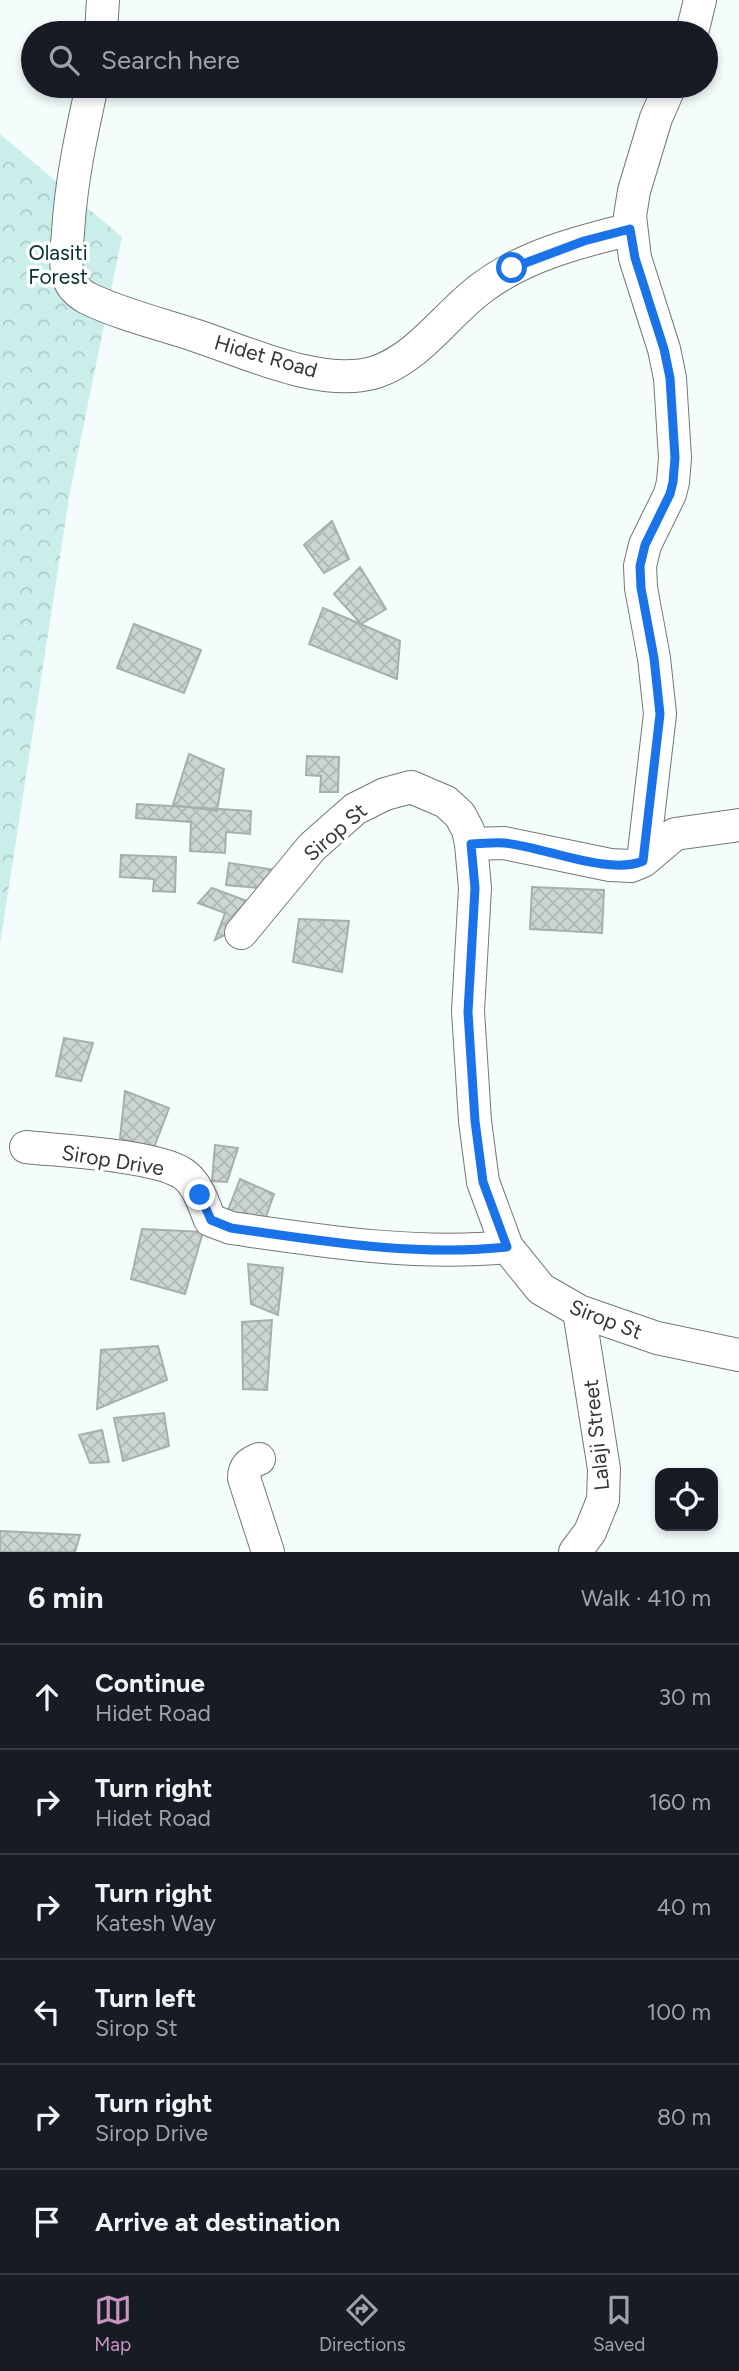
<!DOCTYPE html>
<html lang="en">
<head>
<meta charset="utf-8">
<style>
  body { margin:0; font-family:Figtree,sans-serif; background:#242831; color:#f1f3f6 }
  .controls { position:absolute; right:21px; bottom:21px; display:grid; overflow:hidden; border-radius:14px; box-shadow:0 4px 10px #0003 }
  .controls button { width:63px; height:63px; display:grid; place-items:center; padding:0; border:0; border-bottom:2px solid #363941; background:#171b24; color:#f1f3f6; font:35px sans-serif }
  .stop { position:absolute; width:21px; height:21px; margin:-16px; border:5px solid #1a73e8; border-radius:50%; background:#fff }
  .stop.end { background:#1a73e8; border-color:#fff; box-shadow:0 2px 7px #0008 }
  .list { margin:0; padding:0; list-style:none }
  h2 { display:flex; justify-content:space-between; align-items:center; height:91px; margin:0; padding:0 28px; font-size:30px }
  h2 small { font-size:23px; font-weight:400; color:#9ea1a6 }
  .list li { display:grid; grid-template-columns:46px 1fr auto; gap:21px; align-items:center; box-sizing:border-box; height:105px; padding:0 28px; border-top:2px solid #363941 }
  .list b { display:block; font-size:26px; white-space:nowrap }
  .list p { margin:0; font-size:23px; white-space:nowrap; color:#9ea1a6 }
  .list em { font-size:23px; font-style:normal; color:#9ea1a6 }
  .icon { flex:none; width:38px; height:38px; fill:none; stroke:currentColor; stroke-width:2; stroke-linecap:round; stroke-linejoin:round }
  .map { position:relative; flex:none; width:739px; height:1552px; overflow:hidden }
  .search { position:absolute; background:#171b24; box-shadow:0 4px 10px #0003; left:21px; right:21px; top:21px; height:77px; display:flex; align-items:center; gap:18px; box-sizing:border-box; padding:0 24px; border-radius:38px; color:#9ea1a6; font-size:26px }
  .sheet { height:721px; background:#171b24 }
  nav { display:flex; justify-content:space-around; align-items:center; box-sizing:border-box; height:98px; border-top:2px solid #363941; background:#171b24; font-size:19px; color:#9ea1a6 }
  nav a { display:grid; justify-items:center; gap:4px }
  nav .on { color:#c793bf }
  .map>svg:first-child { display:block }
  .forest { fill:url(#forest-crowns) }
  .building { fill:url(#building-cross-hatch); stroke:#a7afae; stroke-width:2 }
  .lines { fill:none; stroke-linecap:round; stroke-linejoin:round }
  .street-casing { stroke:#717877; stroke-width:34 }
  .street { stroke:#fff; stroke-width:32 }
  .route { stroke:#1a73e8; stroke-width:9 }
  .labels { text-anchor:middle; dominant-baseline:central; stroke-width:7; stroke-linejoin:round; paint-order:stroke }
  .park-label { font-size:21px; fill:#02312e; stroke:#fff }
  .street-label { font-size:21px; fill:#333635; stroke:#fff }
</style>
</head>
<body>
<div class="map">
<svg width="739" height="1552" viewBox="0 0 739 1552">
  <defs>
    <pattern id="forest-crowns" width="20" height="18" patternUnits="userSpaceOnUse" patternTransform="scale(1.75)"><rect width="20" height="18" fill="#caeeea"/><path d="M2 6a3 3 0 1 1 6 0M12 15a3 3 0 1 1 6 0" fill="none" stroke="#aecdc9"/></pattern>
    <pattern id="building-cross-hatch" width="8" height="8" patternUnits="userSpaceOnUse" patternTransform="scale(1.75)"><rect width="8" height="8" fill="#cdd5d4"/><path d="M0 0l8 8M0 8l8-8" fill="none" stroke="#b0b7b7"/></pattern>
  </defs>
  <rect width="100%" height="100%" fill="#f4fdfc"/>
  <path class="forest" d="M0,134l122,103 -52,255 -70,452z"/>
  <path class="building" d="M332,521l17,38 -25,14 -20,-28z
    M360,567l26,42 -25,15 -27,-30z
    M323,608l77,33 -3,38 -88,-35z
    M134,624l67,26 -17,43 -67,-25z
    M189,754l35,15 -7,42 -44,-6z
    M307,756l32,1 -1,35h-18l1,-16 -15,-1z
    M137,804l114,7 -1,23 -24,-2 -1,21 -35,-2 1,-29 -55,-4z
    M121,855l55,2 -1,35 -22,-1 1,-12 -34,-2z
    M229,863l47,7 -6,19 -44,-4z
    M532,887l72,3 -2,43 -72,-4z
    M212,888l38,14 -10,25 -25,13 10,-27 -27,-10z
    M299,919l50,2 -7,51 -49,-10z
    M64,1038l29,5 -12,38 -25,-5z
    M125,1091l44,17 -16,42 -33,-12z
    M215,1145l23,3 -11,34 -15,-1z
    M240,1179l34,15 -11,31 -38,-7z
    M142,1229l61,3 -18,62 -54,-15z
    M248,1264l35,4 -5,47 -27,-11z
    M272,1320l-5,70 -24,-1 -1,-67z
    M158,1346l9,34 -70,29 4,-59z
    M164,1413l5,33 -46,15 -9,-43z
    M102,1430l7,32 -19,1 -11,-28z
    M0,1531l80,4 -5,17h-75z"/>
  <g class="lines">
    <g class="street-casing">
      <path id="street" d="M101,33l2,-33
        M692,33l8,-33
        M92,86c-11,49 -21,96 -24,146 -1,14 -4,34 1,47 3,9 11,15 18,19 35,17 74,26 110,38 33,11 73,28 106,35 22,5 51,8 73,1 44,-15 71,-59 107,-85 43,-32 96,-45 147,-58
        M471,844l33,-1 106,22 21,1 12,-5 32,-27 64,-9
        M643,861l17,-147 -6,-56 -13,-70 -1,-22 5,-21 25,-51 3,-12 2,-24 -5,-80 -6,-29 -29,-91 -5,-42 4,-25 22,-73 14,-32
        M241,933l71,-86 43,-38 30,-15 26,-7 35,15 14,13 8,15 3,14 4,44 -7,123 7,110 8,61 24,65 34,42 38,22 78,27 82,17
        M26,1147c37,4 127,8 156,26 15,9 22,32 28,47l21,8c91,13 184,28 276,19
        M259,1459c-10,4 -15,8 -15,19l24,74
        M575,1552l15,-20 13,-32 1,-31 -25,-158"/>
    </g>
    <use href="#street" class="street"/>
  </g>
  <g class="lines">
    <path class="route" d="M200,1195l11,25 20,8c91,13 184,29 276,19l-24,-65 -8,-61 -7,-109 7,-124 -4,-44c11,0 22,-2 33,-1 38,3 104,33 139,18l17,-147 -6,-56 -13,-70 -1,-22 5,-21 25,-51 3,-12 2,-24 -5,-80 -6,-29 -29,-91 -5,-29 -46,12 -72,27"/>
  </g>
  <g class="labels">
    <g class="park-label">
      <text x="58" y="252">Olasiti<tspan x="58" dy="24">Forest</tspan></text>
    </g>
    <g class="street-label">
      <text transform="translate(266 356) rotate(16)">Hidet Road</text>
      <text transform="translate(335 832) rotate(-41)">Sirop St</text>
      <text transform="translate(113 1160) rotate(9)">Sirop Drive</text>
      <text transform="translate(606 1319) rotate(21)">Sirop St</text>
      <text transform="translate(596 1435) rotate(-96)">Lalaji Street</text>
    </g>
  </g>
</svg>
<div class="controls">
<button><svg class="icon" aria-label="locate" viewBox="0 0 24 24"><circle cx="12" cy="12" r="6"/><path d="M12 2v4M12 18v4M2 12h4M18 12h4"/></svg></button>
</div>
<div class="stop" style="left:512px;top:268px"></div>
<div class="stop end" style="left:200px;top:1195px"></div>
<div class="search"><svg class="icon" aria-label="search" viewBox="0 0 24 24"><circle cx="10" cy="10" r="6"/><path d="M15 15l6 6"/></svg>Search here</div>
</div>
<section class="sheet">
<h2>6 min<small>Walk · 410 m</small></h2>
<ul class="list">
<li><svg class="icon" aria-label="ahead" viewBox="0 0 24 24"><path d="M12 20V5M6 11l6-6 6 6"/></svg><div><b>Continue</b><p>Hidet Road</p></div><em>30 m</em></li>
<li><svg class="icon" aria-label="right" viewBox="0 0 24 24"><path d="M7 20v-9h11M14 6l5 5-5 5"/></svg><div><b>Turn right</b><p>Hidet Road</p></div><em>160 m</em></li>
<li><svg class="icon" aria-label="right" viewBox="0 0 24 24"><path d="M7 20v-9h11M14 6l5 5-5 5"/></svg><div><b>Turn right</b><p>Katesh Way</p></div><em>40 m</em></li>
<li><svg class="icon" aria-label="left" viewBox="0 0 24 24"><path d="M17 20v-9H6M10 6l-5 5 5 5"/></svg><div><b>Turn left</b><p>Sirop St</p></div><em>100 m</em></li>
<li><svg class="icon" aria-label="right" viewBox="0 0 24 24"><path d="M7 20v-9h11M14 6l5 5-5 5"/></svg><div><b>Turn right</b><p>Sirop Drive</p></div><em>80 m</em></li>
<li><svg class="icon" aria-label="arrive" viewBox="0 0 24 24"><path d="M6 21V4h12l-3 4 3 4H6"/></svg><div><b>Arrive at destination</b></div></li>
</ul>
</section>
<nav>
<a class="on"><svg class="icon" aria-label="map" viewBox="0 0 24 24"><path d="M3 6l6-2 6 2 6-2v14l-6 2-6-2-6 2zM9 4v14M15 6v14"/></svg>Map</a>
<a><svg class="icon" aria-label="directions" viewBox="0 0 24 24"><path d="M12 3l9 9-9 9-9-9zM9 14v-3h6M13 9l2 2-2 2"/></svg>Directions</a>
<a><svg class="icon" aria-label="saved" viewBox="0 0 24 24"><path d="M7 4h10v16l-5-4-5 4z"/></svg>Saved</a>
</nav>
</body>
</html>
